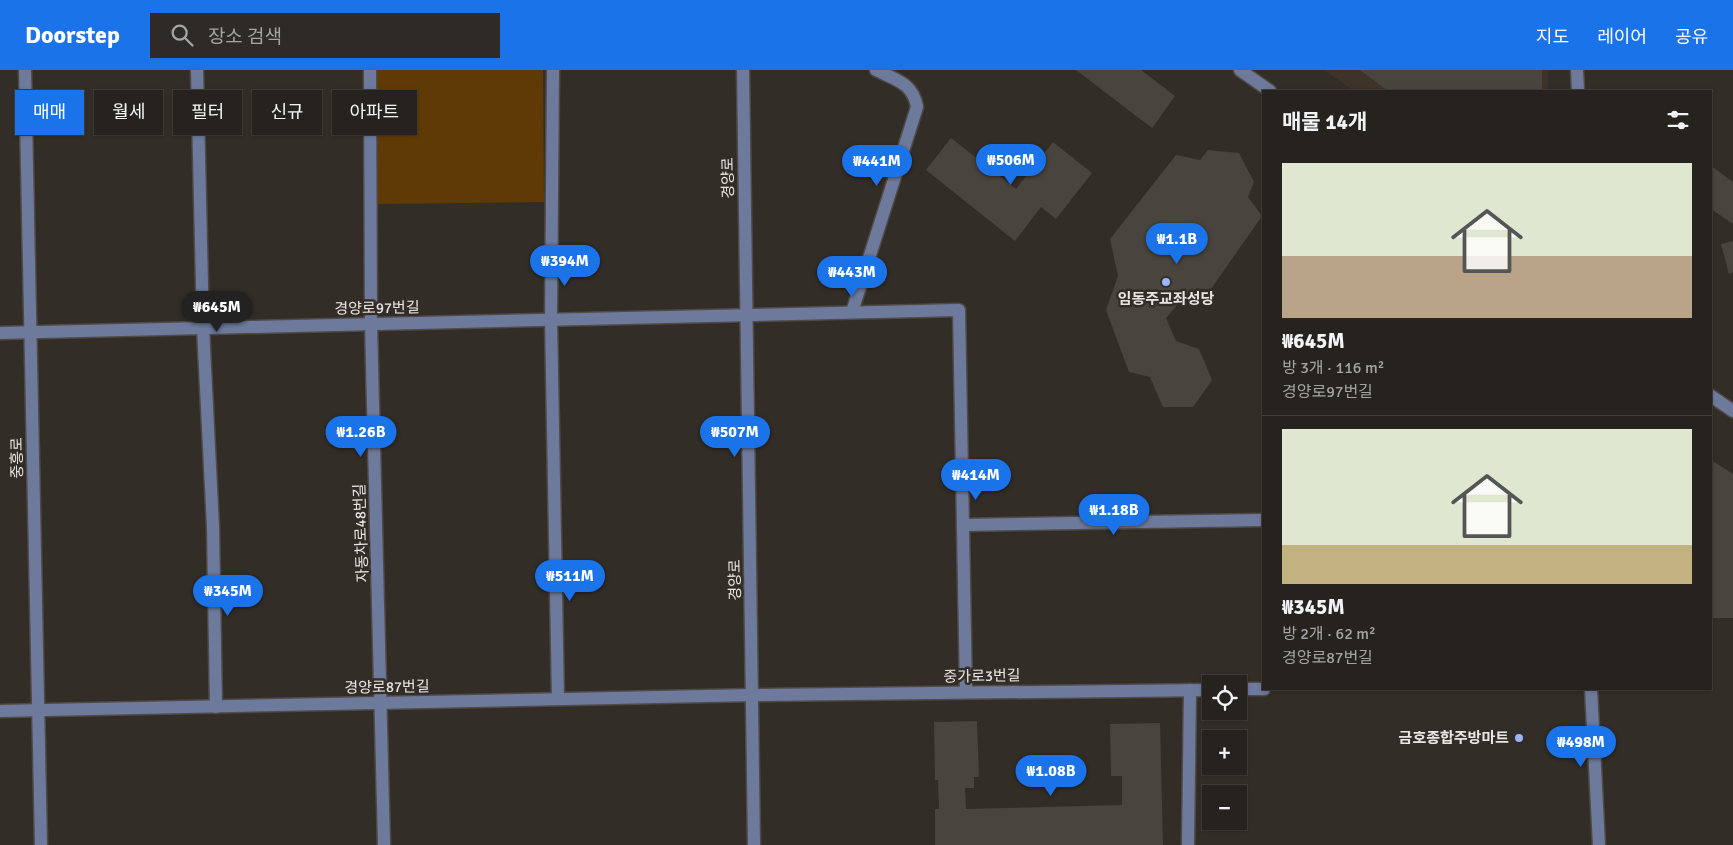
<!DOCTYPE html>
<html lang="ko">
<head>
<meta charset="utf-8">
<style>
  body { margin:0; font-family:Signika,"Noto Sans KR",sans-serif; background:#2e2a27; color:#f1f3f6; height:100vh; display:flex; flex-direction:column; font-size:19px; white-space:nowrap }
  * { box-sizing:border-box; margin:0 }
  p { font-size:16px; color:#a4a4a4 }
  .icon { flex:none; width:28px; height:28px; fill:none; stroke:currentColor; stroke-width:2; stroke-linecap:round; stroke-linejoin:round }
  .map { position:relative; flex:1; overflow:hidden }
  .panel { position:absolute; left:1262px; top:20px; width:450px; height:600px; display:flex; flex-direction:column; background:#26221e; border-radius:0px; box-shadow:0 1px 4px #0004,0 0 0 1px #423f3c }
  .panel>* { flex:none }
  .hud { position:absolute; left:15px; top:20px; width:475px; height:45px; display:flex; gap:10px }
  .fabs { position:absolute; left:1202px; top:605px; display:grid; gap:10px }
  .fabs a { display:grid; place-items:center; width:45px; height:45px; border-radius:0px; background:#26221e; box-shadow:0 1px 4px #0004,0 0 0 1px #423f3c; font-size:25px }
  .price { position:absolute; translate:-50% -42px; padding:0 11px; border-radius:18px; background:#1a73e8; color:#fff; font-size:16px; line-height:32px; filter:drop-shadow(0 1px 2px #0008) }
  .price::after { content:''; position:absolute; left:50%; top:30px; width:15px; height:11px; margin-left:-8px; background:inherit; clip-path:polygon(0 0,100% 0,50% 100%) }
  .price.on { background:#222; color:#fff }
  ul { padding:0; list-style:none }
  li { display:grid; align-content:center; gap:10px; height:265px; padding:0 20px }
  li+li { border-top:1px solid #423f3c }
  li span { display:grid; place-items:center; height:155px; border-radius:0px; color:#555 }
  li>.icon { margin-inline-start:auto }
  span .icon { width:90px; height:90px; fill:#fffc; stroke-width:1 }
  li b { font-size:21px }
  h2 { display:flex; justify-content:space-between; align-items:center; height:60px; padding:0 20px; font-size:21px }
  .chip { padding:0 18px; border-radius:0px; background:#26221e; box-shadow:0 1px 4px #0004,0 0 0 1px #423f3c; font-size:18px; line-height:45px }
  .chip.on { background:#1a73e8; color:#fff }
  header { display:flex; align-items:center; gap:30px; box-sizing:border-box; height:70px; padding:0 25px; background:#1a73e8; color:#fff }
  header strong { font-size:24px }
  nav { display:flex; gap:28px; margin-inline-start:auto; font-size:18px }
  .search { width:350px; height:45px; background:#2e2a27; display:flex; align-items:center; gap:12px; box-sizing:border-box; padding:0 18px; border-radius:0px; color:#a4a4a4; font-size:19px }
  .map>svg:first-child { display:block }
  .built { fill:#3e3329 }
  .green { fill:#603a04 }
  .building { fill:#4a443e }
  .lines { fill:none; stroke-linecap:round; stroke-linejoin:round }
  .minor-casing { stroke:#504a46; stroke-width:15 }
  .minor { stroke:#6d7a9c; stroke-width:12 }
  .poi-dot { fill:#9cb4fd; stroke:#332d28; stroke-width:2 }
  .labels { text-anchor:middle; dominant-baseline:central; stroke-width:5; stroke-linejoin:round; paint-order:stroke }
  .street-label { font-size:15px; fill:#e9e5e2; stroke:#332d28 }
  .poi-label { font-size:15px; font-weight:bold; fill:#e9e5e2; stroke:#332d28 }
</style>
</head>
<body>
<header>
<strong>Doorstep</strong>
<div class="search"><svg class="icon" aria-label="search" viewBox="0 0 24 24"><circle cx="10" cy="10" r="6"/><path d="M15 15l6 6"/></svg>장소 검색</div>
<nav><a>지도</a><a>레이어</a><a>공유</a></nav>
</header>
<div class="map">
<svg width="1733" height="775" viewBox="0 0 1733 775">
  <rect width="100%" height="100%" fill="#332d28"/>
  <polygon class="built" points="1324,0 1548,0 1548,21 1354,21"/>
  <polygon class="green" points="377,0 543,0 544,132 378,134"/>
  <g class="building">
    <polygon points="1076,0 1141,0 1175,26 1152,58"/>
    <polygon points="1360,0 1542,0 1542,21 1388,21"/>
    <polygon points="951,68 1016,119 1053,72 1092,103 1056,149 1041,137 1015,171 926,100"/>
    <polygon points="1208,80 1239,83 1254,112 1248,127 1262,146 1211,219 1190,220 1166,248 1176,271 1199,279 1212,310 1193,337 1163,337 1150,307 1129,302 1106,240 1118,206 1110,169 1176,85 1200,90"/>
    <polygon points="1711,96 1733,112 1733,154 1711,139"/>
    <polygon points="1733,171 1733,202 1729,204 1721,174"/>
    <polygon points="1711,390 1733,404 1733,548 1711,548"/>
    <polygon points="977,651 979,707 974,707 974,718 965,718 966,739 1122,735 1122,706 1111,706 1110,654 1160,653 1163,775 935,775 935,739 939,739 938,710 935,710 934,652"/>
  </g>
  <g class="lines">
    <g class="minor-casing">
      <g id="minor">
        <polyline points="25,0 41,775"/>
        <polyline points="197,0 203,258 213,457 216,637"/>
        <polyline points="370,0 371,254 384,775"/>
        <polyline points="553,0 551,249 558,629"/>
        <polyline points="743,0 754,775"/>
        <polyline points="1240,0 1270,21"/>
        <polyline points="1577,0 1578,21"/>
        <path d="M852,242L917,37C913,13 896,10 876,0"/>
        <polyline points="0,263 959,240 966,622"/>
        <polyline points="1711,326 1733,341"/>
        <polyline points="963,455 1264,450"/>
        <polyline points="1239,619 1264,619"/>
        <polyline points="1591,619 1599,775"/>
        <polyline points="0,641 753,625 1211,620"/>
        <polyline points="1188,775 1190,620"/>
      </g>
    </g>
    <use href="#minor" class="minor"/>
  </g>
  <g class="poi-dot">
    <circle cx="1166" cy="212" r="5"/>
    <circle cx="1519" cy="668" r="5"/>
  </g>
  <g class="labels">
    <g class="street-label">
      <text transform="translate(728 108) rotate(-91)">경양로</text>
      <text transform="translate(377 238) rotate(-1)">경양로97번길</text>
      <text transform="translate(17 388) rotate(-91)">중흥로</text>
      <text transform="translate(361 463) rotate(-92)">자동차로48번길</text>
      <text transform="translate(735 510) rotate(-91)">경양로</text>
      <text transform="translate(982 606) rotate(-1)">중가로3번길</text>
      <text transform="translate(387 617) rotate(-1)">경양로87번길</text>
    </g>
    <g class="poi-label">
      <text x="1166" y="229">임동주교좌성당</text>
      <text x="1509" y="668" text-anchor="end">금호종합주방마트</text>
    </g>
  </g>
</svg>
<div class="fabs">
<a><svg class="icon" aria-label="locate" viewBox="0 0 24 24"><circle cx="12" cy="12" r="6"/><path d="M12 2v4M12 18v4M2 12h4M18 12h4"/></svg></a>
<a>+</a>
<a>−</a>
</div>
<b class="price" style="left:1011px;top:116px">₩506M</b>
<b class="price" style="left:877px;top:117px">₩441M</b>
<b class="price" style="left:1177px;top:195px">₩1.1B</b>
<b class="price" style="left:565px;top:217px">₩394M</b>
<b class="price" style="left:852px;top:228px">₩443M</b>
<b class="price on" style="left:217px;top:263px">₩645M</b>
<b class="price" style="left:361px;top:388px">₩1.26B</b>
<b class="price" style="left:735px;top:388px">₩507M</b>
<b class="price" style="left:976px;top:431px">₩414M</b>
<b class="price" style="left:1114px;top:466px">₩1.18B</b>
<b class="price" style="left:570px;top:532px">₩511M</b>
<b class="price" style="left:228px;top:547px">₩345M</b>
<b class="price" style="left:1581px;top:698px">₩498M</b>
<b class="price" style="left:1051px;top:727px">₩1.08B</b>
<div class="hud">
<a class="chip on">매매</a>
<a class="chip">월세</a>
<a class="chip">필터</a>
<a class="chip">신규</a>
<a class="chip">아파트</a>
</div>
<section class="panel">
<h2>매물 14개<svg class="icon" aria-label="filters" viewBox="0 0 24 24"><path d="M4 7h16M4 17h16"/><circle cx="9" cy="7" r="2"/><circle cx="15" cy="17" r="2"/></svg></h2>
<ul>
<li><span style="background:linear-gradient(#dfe7d0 60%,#b9a48a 0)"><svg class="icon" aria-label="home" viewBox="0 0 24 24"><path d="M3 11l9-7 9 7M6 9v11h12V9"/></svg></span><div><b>₩645M</b><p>방 3개 · 116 m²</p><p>경양로97번길</p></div></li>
<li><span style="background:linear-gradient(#dfe7d0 75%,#c2b280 0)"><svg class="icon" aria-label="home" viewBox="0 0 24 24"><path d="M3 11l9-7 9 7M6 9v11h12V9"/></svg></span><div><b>₩345M</b><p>방 2개 · 62 m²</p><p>경양로87번길</p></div></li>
</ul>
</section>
</div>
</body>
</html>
